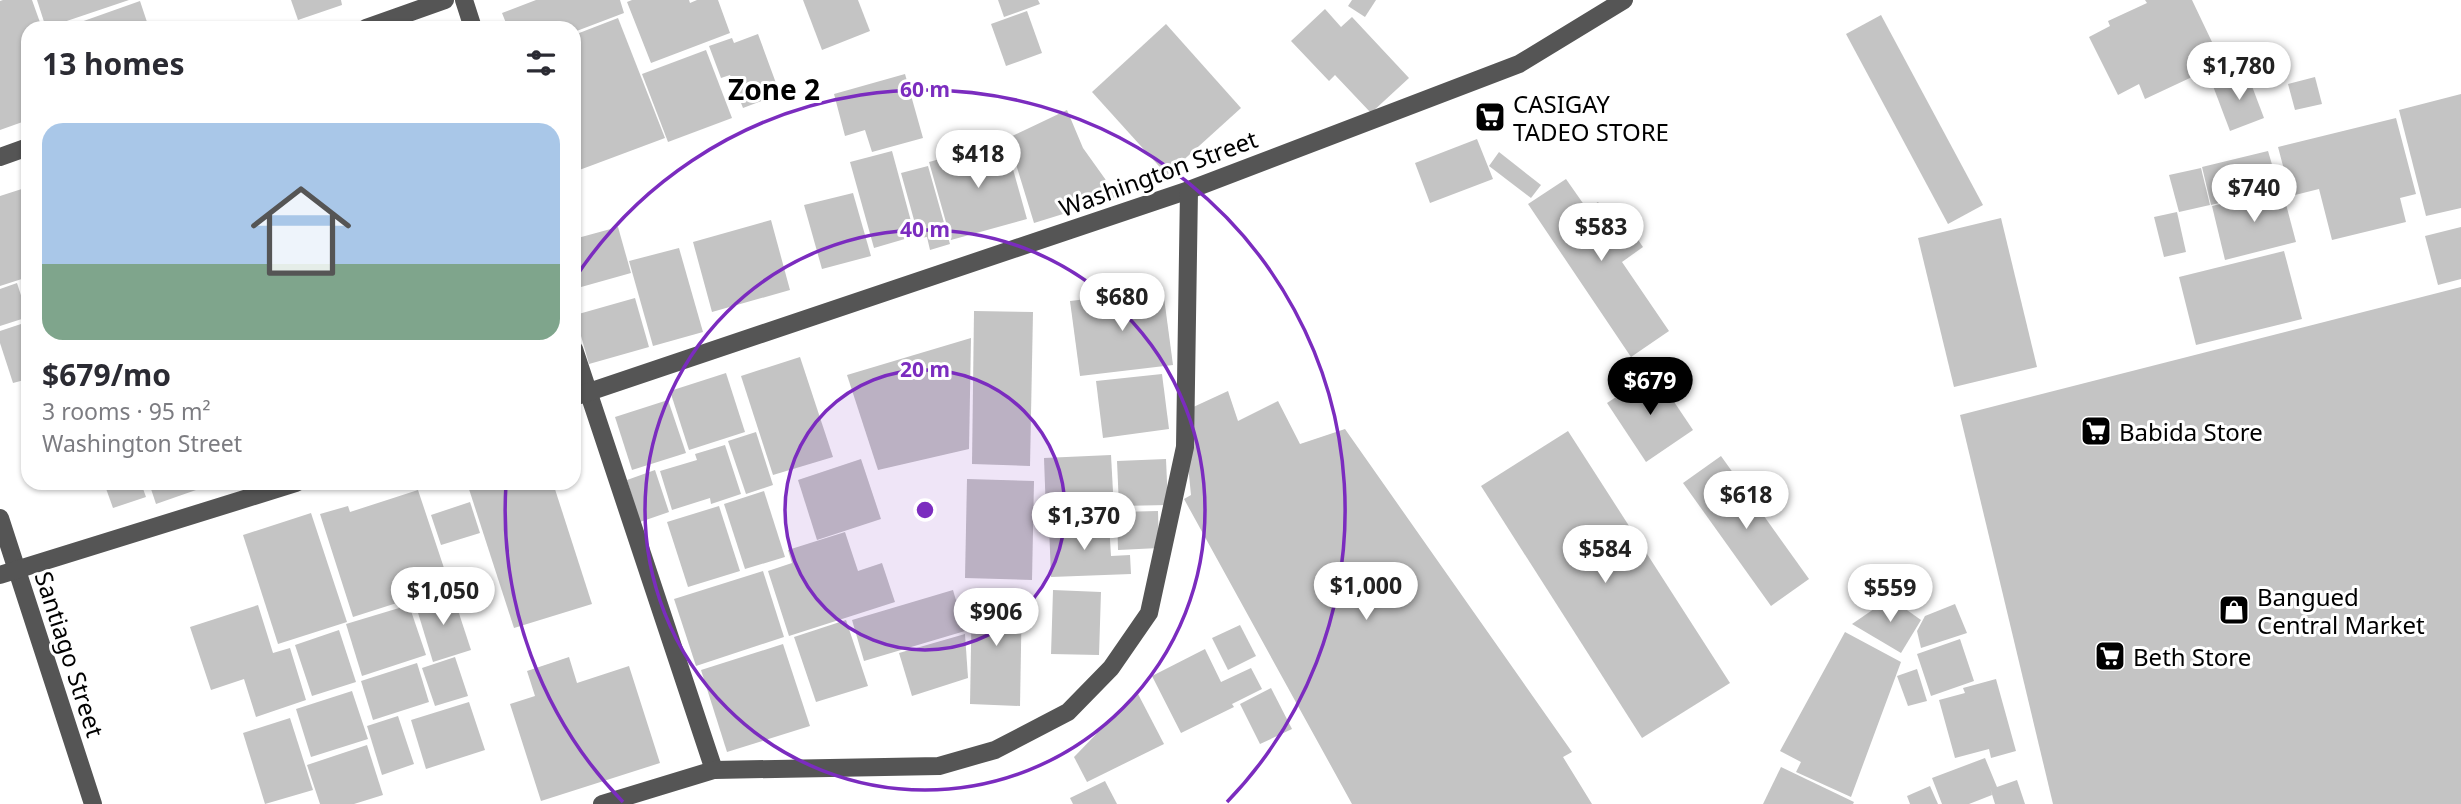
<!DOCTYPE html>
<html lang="en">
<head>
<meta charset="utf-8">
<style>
  body { margin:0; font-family:"Noto Sans",sans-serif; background:#f2f2f3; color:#2b2b33; height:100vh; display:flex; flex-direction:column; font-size:26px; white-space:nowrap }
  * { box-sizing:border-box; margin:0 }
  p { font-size:23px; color:#7c7c81 }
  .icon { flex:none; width:38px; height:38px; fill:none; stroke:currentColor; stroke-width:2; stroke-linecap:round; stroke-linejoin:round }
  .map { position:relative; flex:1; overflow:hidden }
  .panel { position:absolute; left:21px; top:21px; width:560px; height:469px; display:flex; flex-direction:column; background:#fff; border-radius:21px; box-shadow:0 2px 5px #0004 }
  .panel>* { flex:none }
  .price { position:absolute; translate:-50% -60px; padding:0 16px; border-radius:24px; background:#fff; color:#222; font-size:23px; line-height:46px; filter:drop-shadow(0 2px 4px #0008) }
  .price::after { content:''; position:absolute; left:50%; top:42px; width:21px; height:16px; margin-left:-10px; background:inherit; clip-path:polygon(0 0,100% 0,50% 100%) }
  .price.on { background:#000; color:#fff }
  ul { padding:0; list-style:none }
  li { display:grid; align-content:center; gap:14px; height:371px; padding:0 21px }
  li span { display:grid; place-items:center; height:217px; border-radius:21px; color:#555 }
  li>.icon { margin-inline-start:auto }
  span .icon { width:126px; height:126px; fill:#fffc; stroke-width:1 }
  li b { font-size:30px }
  h2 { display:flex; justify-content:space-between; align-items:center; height:84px; padding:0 21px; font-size:30px }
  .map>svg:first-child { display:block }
  .building { fill:#c4c4c4 }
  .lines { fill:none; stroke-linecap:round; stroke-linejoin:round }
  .minor { stroke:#555; stroke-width:18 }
  .ring { fill:none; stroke:#7b2cbf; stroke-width:3.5 }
  .labels { text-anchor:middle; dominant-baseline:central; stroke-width:6; stroke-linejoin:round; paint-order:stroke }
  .poi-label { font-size:24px; fill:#000; stroke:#fff; text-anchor:start }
  .street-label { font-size:24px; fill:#000; stroke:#fff }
  .quarter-label { font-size:28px; font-weight:bold; fill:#000; stroke:#fff }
  .centre { fill:#7b2cbf; stroke:#fff; stroke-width:3.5 }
  .ring-label { font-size:21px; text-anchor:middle; font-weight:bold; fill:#7b2cbf; stroke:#fff; stroke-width:6; stroke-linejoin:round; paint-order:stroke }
</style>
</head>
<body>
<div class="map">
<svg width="2461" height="804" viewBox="0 0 2461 804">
  <rect width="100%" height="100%" fill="#fff"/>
  <g class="building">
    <polygon points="3,0 32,0 42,28 28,28 28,120 0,130 0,1"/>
    <polygon points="37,0 129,0 46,28"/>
    <polygon points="291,0 341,0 342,5 298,20"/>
    <polygon points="536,0 620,0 624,13 574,32 574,28 508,28 502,13"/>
    <polygon points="632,0 689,0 690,3 697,0 718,0 730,33 651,63 627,2"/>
    <polygon points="803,0 858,0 870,31 822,50"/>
    <polygon points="998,0 1038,0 1040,4 1004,17"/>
    <polygon points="1352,0 1376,0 1365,17 1348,6"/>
    <polygon points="2145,0 2192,0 2222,63 2145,99 2139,84 2118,95 2089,37 2110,26 2108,21 2147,3"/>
    <polygon points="140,1 149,28 80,28 78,23"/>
    <polygon points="1325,9 1341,27 1352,17 1409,78 1371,113 1335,75 1329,81 1291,41"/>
    <polygon points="1027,11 1042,53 1006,66 991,24"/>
    <polygon points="1881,15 1983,205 1948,224 1846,34"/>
    <polygon points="618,18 665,138 574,172 574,35"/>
    <polygon points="1166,24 1241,108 1167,175 1092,92"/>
    <polygon points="758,34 780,94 743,108 730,75 721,78 709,46 732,38 734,43"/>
    <polygon points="706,50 732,118 668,142 642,74"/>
    <polygon points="2247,73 2264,118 2230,131 2213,86"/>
    <polygon points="905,74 923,138 872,152 865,130 845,136 834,94"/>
    <polygon points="2315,77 2322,104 2295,110 2288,84"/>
    <polygon points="2461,94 2461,208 2426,216 2399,110"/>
    <polygon points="1067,110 1083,148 1118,197 1034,223 1008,138"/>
    <polygon points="2396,118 2416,194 2400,198 2406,222 2332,240 2319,189 2291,196 2278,147"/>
    <polygon points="1477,139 1493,179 1430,203 1415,163"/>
    <polygon points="1005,141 1027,219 951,240 929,162"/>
    <polygon points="892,151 915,236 874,248 850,162"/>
    <polygon points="2268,151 2279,188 2211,205 2202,167"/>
    <polygon points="1499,152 1541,185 1531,198 1489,166"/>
    <polygon points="928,166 950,244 930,250 927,237 919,238 901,173"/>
    <polygon points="2201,168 2210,205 2179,212 2169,175"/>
    <polygon points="1566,179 1587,209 1598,202 1611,220 1620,214 1643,247 1622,262 1669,331 1631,357 1528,204"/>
    <polygon points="28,187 28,264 23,266 28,277 0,286 0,196"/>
    <polygon points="2282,189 2296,242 2225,260 2212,206"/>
    <polygon points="853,193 871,256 822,269 804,205"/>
    <polygon points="2177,212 2186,252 2164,257 2154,217"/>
    <polygon points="2001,218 2037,367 1954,387 1918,238"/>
    <polygon points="771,220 790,290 712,312 693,242"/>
    <polygon points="618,227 631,273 574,289 574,239"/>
    <polygon points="2461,227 2461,279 2438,285 2425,236"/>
    <polygon points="679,248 703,332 653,346 629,261"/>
    <polygon points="2284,251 2302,319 2196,345 2179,277"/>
    <polygon points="17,283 28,317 0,326 0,289"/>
    <polygon points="2461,287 2461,804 2053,804 1960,415"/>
    <polygon points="1163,290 1173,365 1080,376 1070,301"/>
    <polygon points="635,298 649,347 589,364 575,315"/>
    <polygon points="974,311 1033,312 1030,466 972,464"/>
    <polygon points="24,323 28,333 28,379 13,383 0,343 0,331"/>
    <polygon points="971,338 969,449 878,470 847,375"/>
    <polygon points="800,357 833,457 773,475 741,376"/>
    <polygon points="1654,372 1693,430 1646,462 1607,403"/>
    <polygon points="726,373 745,432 689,450 670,391"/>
    <polygon points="1162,374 1169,429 1103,438 1096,381"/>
    <polygon points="1228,391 1238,421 1278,401 1300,444 1345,429 1572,752 1563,757 1592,804 1352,804 1184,499 1191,495 1188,465 1189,409"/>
    <polygon points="668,400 686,453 632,470 615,417"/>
    <polygon points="1568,431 1730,683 1642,738 1481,486"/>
    <polygon points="756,432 773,485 746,494 728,441"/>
    <polygon points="725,445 741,494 711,504 710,498 672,510 660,471 697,460 695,454"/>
    <polygon points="1111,455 1114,510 1046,513 1044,458"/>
    <polygon points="1721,456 1809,579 1771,606 1683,483"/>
    <polygon points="861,459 881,519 817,540 798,480"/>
    <polygon points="1166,459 1168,505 1119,506 1117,461"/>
    <polygon points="655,470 669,512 640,522 627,480"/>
    <polygon points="967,479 1034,481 1032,580 965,578"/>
    <polygon points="104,483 141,483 146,497 113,508"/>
    <polygon points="149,483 216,483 156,504"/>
    <polygon points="467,483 553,483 592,604 514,628"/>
    <polygon points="418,490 450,586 353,617 320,514 348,506 350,512"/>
    <polygon points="764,491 785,557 745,569 724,504"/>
    <polygon points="470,502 480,533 441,545 431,515"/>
    <polygon points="719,506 740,571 688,587 667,522"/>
    <polygon points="1158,511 1159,548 1118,550 1117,512"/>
    <polygon points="311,513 347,622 278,644 243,535"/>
    <polygon points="1109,523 1111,556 1130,555 1131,574 1051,577 1049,525"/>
    <polygon points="845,532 858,571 882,563 895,602 789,636 768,571 792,563 788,550"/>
    <polygon points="763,571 784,637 696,666 674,599"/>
    <polygon points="953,590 965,631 864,661 852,620"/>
    <polygon points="972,590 1022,591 1020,706 970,704"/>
    <polygon points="1053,590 1101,592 1099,655 1051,654"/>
    <polygon points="452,592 471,650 433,662 415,603"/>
    <polygon points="1890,598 1921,620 1901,653 1852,624"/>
    <polygon points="1955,604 1967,633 1921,648 1917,631 1925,616"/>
    <polygon points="258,605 273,653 290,648 306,700 256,717 244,679 211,690 190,627"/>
    <polygon points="409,605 426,655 362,676 346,624"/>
    <polygon points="846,620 868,686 816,702 794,637"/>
    <polygon points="1240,625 1256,656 1228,670 1212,638"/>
    <polygon points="339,630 356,682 312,696 295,645"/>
    <polygon points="1845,632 1901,662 1851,797 1796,772 1801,762 1780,751"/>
    <polygon points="965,634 968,678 912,696 899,653"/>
    <polygon points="1960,639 1974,681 1931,696 1917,654"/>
    <polygon points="783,644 810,726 727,752 701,670"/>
    <polygon points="1205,649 1221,682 1251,668 1262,689 1232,704 1234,707 1181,733 1152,676"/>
    <polygon points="455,657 468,696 435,706 422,668"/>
    <polygon points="569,657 577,683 629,666 660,763 541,801 510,704 535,696 527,671"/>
    <polygon points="417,663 429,702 373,720 361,681"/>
    <polygon points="1917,669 1927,701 1908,706 1897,676"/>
    <polygon points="1996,679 2016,751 1991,758 1989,749 1955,758 1939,700 1965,693 1963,688"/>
    <polygon points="1271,688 1292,729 1260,744 1240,704"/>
    <polygon points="352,691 368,739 311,757 296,709"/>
    <polygon points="1137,692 1164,744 1087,782 1074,757"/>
    <polygon points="469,702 485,750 426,769 411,720"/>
    <polygon points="398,716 414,764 382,775 367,726"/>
    <polygon points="290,718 313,790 265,804 243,733"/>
    <polygon points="367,745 383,795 354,804 320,804 307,765"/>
    <polygon points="1985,758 1997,787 2017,780 2025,804 1995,804 1990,788 1992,795 1969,804 1942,804 1932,778"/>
    <polygon points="1781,767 1854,802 1853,804 1763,804"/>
    <polygon points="1105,781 1117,804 1073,804 1070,798"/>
    <polygon points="1930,786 1938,804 1910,804 1907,796"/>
  </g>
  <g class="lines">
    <g class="minor">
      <polyline points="464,0 473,28"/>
      <polyline points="366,28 445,0"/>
      <polyline points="0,157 28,147"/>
      <polyline points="574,349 714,770"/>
      <polyline points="574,397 1189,190 1519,64 1624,0"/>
      <polyline points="0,518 93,804"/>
      <polyline points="0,575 296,483"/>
      <polyline points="602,804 714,770 939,766 995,750 1068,712 1111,668 1149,613 1185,447 1189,190"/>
    </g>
  </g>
  <circle cx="925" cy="510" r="140" fill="#7b2cbf" fill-opacity=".12"/>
  <g class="ring">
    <circle cx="925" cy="510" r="140"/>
    <circle cx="925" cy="510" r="280"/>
    <path d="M623 802A420 420 0 0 1 506 484M575 278A420 420 0 1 1 1227 802"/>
  </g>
  <defs>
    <g id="supermarket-square" transform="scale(1.575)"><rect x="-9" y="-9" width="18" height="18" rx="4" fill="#000" stroke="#fff"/><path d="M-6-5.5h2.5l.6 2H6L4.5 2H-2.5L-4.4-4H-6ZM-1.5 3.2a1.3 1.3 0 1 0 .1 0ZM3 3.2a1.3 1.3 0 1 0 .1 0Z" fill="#fff"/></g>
    <g id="shop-square" transform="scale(1.575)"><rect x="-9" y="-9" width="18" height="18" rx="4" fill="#000" stroke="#fff"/><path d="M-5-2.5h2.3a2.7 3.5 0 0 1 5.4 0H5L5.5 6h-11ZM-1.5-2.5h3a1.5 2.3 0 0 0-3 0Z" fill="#fff"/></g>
  </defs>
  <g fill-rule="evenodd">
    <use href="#supermarket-square" x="1490" y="117"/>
    <use href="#supermarket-square" x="2096" y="431"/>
    <use href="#shop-square" x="2234" y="610"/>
    <use href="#supermarket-square" x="2110" y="656"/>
  </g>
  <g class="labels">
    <g class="poi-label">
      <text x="1513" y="103">CASIGAY<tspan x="1513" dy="28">TADEO STORE</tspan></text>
      <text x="2119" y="431">Babida Store</text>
      <text x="2257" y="596">Bangued<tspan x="2257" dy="28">Central Market</tspan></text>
      <text x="2133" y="656">Beth Store</text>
    </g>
    <g class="street-label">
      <text transform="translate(1158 173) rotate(-20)">Washington Street</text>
      <text transform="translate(70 654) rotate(72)">Santiago Street</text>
    </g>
    <g class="quarter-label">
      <text x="774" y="89">Zone 2</text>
    </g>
  </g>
  <circle cx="925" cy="510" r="10" class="centre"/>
  <g class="ring-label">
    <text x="925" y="97">60 m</text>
    <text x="925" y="237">40 m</text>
    <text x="925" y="377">20 m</text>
  </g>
</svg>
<b class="price" style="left:2239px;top:102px">$1,780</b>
<b class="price" style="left:978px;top:190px">$418</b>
<b class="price" style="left:2254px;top:224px">$740</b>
<b class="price" style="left:1601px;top:263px">$583</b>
<b class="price" style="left:1122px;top:333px">$680</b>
<b class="price on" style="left:1650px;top:417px">$679</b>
<b class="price" style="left:1746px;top:531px">$618</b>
<b class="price" style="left:1084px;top:552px">$1,370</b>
<b class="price" style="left:1605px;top:585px">$584</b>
<b class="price" style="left:1366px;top:622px">$1,000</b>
<b class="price" style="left:1890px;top:624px">$559</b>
<b class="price" style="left:443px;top:627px">$1,050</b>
<b class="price" style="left:996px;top:648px">$906</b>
<section class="panel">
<h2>13 homes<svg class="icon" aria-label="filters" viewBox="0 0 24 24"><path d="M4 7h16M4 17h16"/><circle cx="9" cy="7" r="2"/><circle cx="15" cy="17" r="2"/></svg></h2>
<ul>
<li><span style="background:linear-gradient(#a9c7e8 65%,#7fa58c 0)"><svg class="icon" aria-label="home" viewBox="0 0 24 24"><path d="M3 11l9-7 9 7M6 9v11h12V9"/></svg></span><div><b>$679/mo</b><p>3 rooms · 95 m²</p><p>Washington Street</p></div></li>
</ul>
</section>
</div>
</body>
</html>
